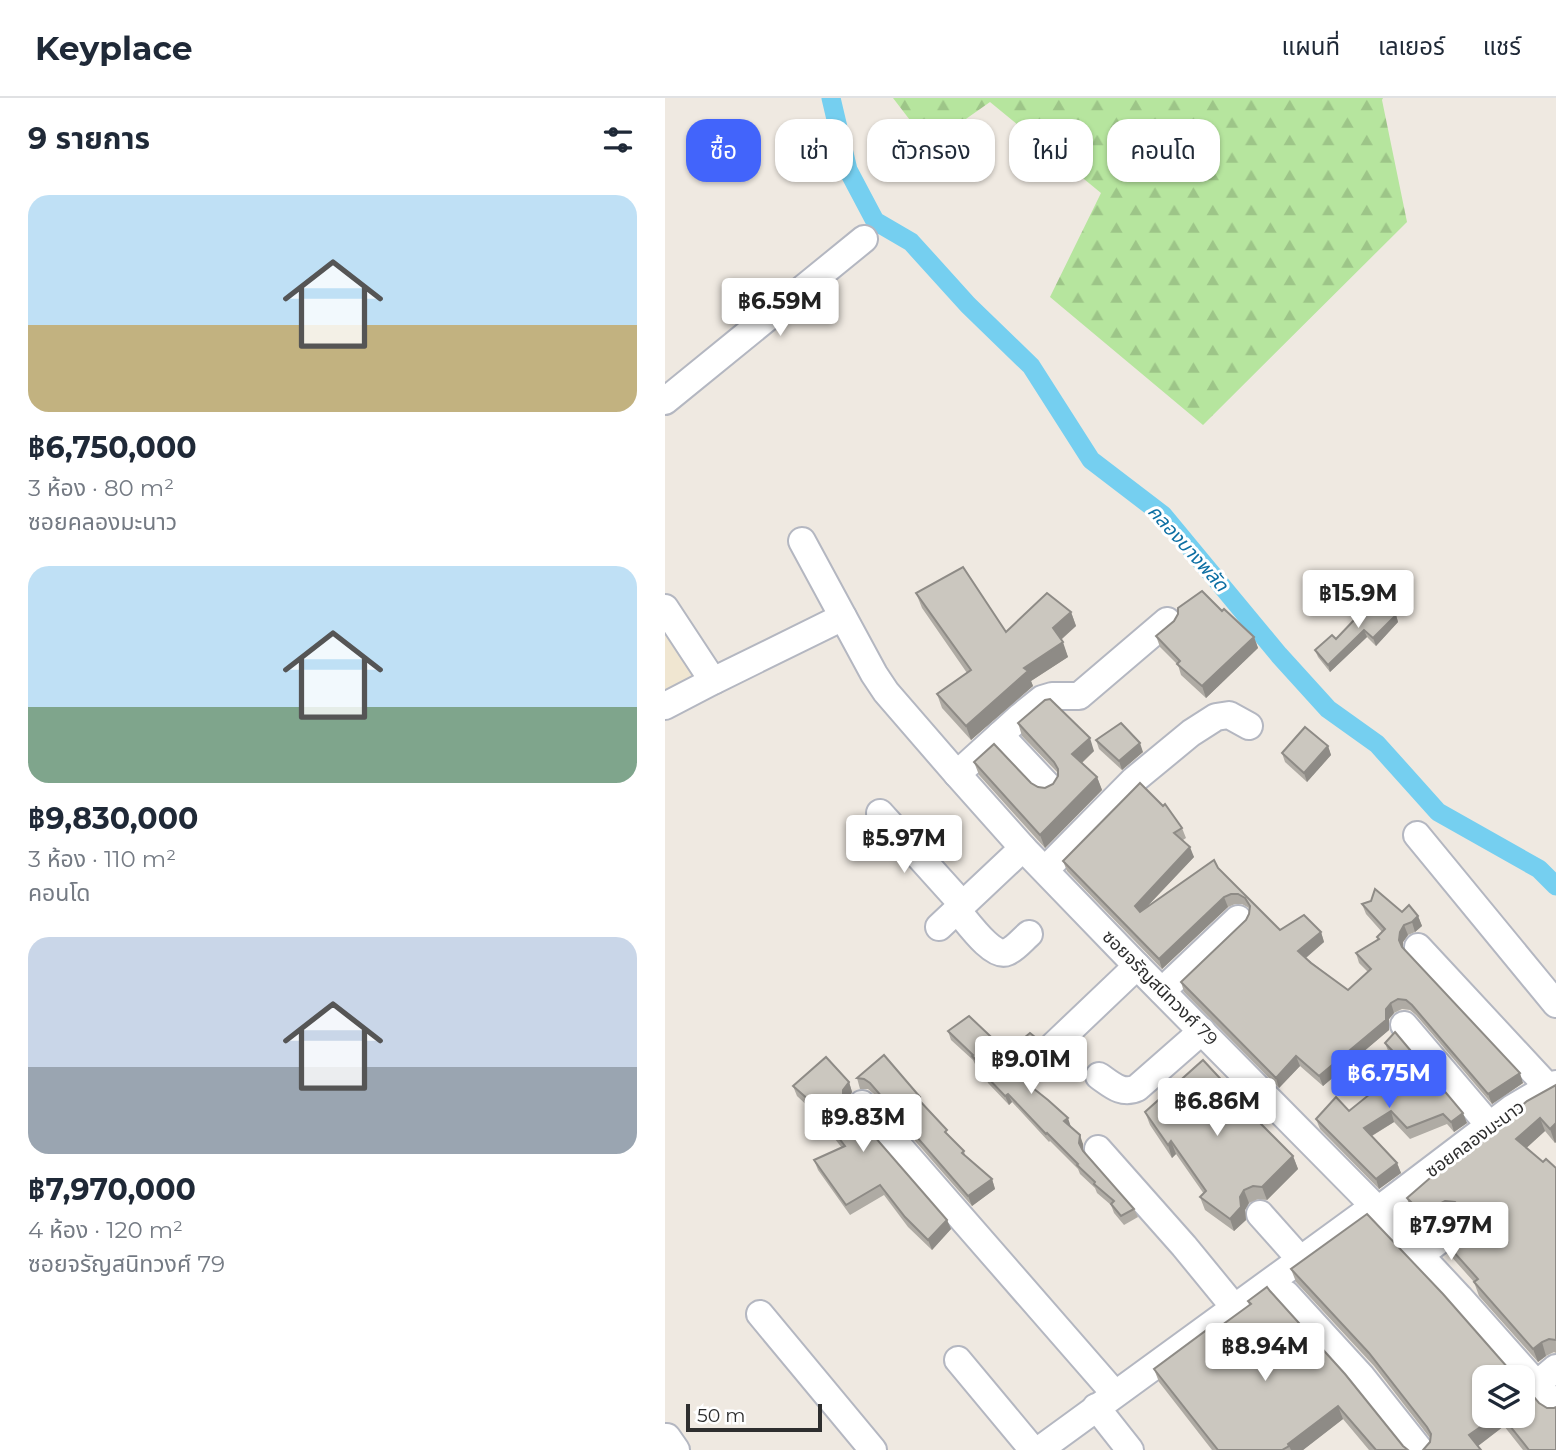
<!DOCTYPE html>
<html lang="th">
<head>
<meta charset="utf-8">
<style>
  body { margin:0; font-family:Montserrat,"Noto Sans Thai",sans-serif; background:#f6f6f7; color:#1f2937; height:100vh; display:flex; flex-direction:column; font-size:26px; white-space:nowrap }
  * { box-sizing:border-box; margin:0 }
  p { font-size:23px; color:#747a83 }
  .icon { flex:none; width:38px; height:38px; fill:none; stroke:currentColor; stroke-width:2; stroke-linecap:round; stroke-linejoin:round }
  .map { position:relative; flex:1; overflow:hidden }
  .details { display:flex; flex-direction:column; background:#fff; width:665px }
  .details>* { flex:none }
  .guide { position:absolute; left:21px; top:21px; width:665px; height:63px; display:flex; gap:14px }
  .tools { position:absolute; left:807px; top:1267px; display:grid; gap:14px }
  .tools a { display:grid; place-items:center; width:63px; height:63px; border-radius:14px; background:#fff; box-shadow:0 2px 5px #0004; font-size:35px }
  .scale { position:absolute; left:21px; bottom:18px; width:136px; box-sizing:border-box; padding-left:7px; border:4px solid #2e2e2e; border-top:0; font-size:19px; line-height:24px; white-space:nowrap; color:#2e2e2e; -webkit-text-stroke:5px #fff; paint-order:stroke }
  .price { position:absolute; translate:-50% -60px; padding:0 16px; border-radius:7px; background:#fff; color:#222; font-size:23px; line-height:46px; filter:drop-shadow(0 2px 4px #0008) }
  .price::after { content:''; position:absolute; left:50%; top:42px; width:21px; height:16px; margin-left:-10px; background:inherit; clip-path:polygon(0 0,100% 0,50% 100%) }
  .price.active { background:#4264fb; color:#fff }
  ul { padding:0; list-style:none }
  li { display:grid; align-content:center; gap:14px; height:371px; padding:0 28px }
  li span { display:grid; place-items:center; height:217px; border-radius:21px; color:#555 }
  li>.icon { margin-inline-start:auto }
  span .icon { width:126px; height:126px; fill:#fffc; stroke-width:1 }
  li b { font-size:30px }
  h2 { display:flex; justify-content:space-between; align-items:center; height:84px; padding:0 28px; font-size:30px }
  .chip { padding:0 24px; border-radius:21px; background:#fff; box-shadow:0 2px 5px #0004; font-size:24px; line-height:63px }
  .chip.active { background:#4264fb; color:#fff }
  header { display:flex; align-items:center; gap:42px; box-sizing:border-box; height:98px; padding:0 35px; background:#fff; border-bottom:2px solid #e0e1e3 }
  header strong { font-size:33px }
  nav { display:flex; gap:38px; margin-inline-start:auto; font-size:24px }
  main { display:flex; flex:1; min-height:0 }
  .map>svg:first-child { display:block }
  .education { fill:#f0e6d1 }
  .forest { fill:url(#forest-firs) }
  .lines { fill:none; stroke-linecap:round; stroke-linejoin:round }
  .canal { stroke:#75cff0; stroke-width:19 }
  .minor-casing { stroke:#b4b7c1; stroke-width:30 }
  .minor { stroke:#fff; stroke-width:26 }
  .wall { fill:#afaba4 }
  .shaded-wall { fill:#8e8b86 }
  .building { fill:#cbc7bf; stroke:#8e8b86; stroke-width:2 }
  .labels { text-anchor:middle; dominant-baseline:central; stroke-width:6; stroke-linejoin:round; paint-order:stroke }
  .street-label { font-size:18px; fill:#2e2e2e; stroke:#fff }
  .water-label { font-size:19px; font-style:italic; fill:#0d6fa3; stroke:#fff }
</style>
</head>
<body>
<header>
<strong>Keyplace</strong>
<nav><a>แผนที่</a><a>เลเยอร์</a><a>แชร์</a></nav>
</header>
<main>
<section class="details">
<h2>9 รายการ<svg class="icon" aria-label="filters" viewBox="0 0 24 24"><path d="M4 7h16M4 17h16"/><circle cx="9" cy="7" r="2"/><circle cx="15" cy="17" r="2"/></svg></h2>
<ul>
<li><span style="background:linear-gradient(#bfe0f5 60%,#c2b280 0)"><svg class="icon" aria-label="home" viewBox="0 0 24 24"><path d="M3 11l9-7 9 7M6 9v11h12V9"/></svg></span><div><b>฿6,750,000</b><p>3 ห้อง · 80 m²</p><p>ซอยคลองมะนาว</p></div></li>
<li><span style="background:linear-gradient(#bfe0f5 65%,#7fa58c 0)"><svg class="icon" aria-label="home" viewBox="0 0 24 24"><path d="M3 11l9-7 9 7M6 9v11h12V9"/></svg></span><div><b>฿9,830,000</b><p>3 ห้อง · 110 m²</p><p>คอนโด</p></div></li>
<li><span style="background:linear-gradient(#c9d6e8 60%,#9aa5b1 0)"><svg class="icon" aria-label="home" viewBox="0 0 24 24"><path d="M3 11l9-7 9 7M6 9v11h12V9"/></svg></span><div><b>฿7,970,000</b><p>4 ห้อง · 120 m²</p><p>ซอยจรัญสนิทวงศ์ 79</p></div></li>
</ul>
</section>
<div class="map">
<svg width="891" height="1352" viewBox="0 0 891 1352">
  <defs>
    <pattern id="forest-firs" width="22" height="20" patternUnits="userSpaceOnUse" patternTransform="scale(1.75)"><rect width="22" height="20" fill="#b6e59e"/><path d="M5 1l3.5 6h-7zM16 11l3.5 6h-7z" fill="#9dc588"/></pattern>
  </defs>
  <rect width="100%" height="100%" fill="#efe9e1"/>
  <polygon class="education" points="0,520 41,582 0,603"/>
  <polygon class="forest" points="228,0 718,0 717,2 742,124 538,327 385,199 436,95 325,4 264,47"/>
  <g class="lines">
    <polyline class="canal" points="166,0 183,72 210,123 246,144 303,207 366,268 426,362 498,417 614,557 663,611 712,646 773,714 874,771 891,788"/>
    <g class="minor-casing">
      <g id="minor">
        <polyline points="0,303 199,141"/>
        <polyline points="137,443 209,576 221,594 292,676 358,750 472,868 709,1108 794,1199 891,1308"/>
        <polyline points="0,510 48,583"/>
        <polyline points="0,608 48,583 178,519"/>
        <polyline points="335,637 382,687"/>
        <polyline points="292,676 356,618 377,601 387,598 414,598 502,523"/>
        <polyline points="215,715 298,807"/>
        <polyline points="752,737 891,906"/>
        <polyline points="380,772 469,682 526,635 551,619 564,617 584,628"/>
        <path d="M292,812C301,822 328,861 342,854C350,851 357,842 364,836"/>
        <polyline points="274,829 358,750"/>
        <polyline points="753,849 883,989"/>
        <polyline points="497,893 573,821"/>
        <polyline points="739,927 825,1028"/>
        <polyline points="388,948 472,868"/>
        <path d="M434,978C447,987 457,997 472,990L537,933"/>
        <polyline points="197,1006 450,1296"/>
        <polyline points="433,1051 519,1148 569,1209"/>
        <polyline points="713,1112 846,1011 883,989 891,986"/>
        <polyline points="595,1116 635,1161"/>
        <polyline points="754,1158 788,1132"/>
        <polyline points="621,1196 697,1279 755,1352"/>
        <polyline points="95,1216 208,1352"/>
        <polyline points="293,1262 368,1352"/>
        <polyline points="871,1287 891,1270"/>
        <polyline points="431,1309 465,1352"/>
        <polyline points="2,1339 11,1352"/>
        <polyline points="374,1352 709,1108"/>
      </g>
    </g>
    <use href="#minor" class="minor"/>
  </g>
  <g class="wall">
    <polygon points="251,495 341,534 406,514 411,528 396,542 403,559 366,583 368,588 306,642 277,610 272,596 302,575 257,510"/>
    <polygon points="557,513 589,539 593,550 541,600 516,577 513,567 495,549 491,538"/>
    <polygon points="731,517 733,524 711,548 702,539 665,574 653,559 650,552 671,541"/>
    <polygon points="353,625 429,653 417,665 432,679 437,692 380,750 314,677 309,664 366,685 373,689 380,690 388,686 393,678 393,675 357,638"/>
    <polygon points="431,642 478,654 457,672 434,651"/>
    <polygon points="663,648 666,657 642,684 620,664 617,655"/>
    <polygon points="498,708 517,730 521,740 518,742 529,759 479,812 553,770 615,832 656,834 659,844 641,860 683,892 703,874 694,865 691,855 713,841 712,839 717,834 701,816 697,806 753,818 757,828 750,834 743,837 738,844 738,850 858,985 827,1006 751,917 745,912 737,911 729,915 724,921 724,932 658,988 635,968 614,990 519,894 516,884 581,822 584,816 584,810 577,806 570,806 563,809 497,871 402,773 398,763"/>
    <polygon points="283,933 342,954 373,950 387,958 390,966 362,982 364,987 406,1029 418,1046 418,1052 469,1111 473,1119 459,1127 449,1115 446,1107 432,1095 430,1090 415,1076 413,1071 385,1043 384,1044 347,1004 344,1007 323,985 320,977 310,966 308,962 286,942"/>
    <polygon points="720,945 802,1025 789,1034 782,1026 745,1041 729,1024 707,1038 732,1065 736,1075 714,1091 655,1031 651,1021 684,1013 737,969 724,955"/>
    <polygon points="219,957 285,1039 299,1053 300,1057 327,1081 330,1091 307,1108 209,996 203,991 195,991 192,980"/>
    <polygon points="184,984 187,994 182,1002 182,1007 282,1122 286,1131 267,1152 243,1129 219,1097 185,1117 153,1072 149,1062 177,1050 148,1013 132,998 128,988"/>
    <polygon points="891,987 891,1044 890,1045 880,1033 861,1050 878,1064 891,1070 891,1255 889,1254 881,1258 873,1264 814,1198 809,1184 783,1155 778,1142 793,1131 797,1125 798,1121 795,1118 785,1117 778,1119 764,1130 746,1113 742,1100 808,1052"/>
    <polygon points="564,990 566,996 628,1058 633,1071 602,1102 593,1101 584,1105 580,1112 581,1122 569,1133 540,1112 535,1099 539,1096 511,1056 507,1060 485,1027 480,1014"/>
    <polygon points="626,1171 819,1318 858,1318 891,1352 858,1352 839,1328 813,1348 759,1351 765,1344 765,1340 709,1268 631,1184"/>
    <polygon points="605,1193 738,1348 743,1352 704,1352 678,1321 638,1352 547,1352 494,1284 489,1271 546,1235 584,1207 583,1203"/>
  </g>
  <g class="shaded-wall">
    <polygon points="406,514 411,528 393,544 388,530"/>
    <polygon points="731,517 733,524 711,548 708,540"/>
    <polygon points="699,532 702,539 665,574 663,567"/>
    <polygon points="589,539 593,550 541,600 537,588"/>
    <polygon points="398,544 403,559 366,583 368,588 306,642 301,628 359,570"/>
    <polygon points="425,640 429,653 412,669 407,656"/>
    <polygon points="475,645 478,654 457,672 454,663"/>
    <polygon points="663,648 666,657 642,684 639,675"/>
    <polygon points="432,679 437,692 380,750 375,737"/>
    <polygon points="525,749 529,759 473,818 470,808"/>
    <polygon points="559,799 563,809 497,871 494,861"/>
    <polygon points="753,818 757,828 750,834 747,824"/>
    <polygon points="739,827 743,837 738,844 738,852 734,842 735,834"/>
    <polygon points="656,834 659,844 637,863 633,853"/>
    <polygon points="726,905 729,915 724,921 724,932 658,988 654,978 721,911"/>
    <polygon points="631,958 635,968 614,990 611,980"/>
    <polygon points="855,975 858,985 827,1006 823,996"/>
    <polygon points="184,984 187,994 182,1002 182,1010 178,1000 178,992"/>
    <polygon points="343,996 347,1004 344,1007 340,998"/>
    <polygon points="726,1013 729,1024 703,1040 699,1030"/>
    <polygon points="798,1015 802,1025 789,1034 786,1024"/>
    <polygon points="403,1020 406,1029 402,1032 399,1023"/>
    <polygon points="875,1020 880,1033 856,1055 851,1041"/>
    <polygon points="891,1025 891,1044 890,1045 885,1031"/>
    <polygon points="415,1037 418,1046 418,1053 414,1045"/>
    <polygon points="506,1043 511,1056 507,1060 503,1047"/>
    <polygon points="628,1058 633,1071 602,1102 597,1089"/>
    <polygon points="732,1065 736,1075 714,1091 711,1081"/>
    <polygon points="327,1081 330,1091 307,1108 303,1098"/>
    <polygon points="579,1092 584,1105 580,1112 581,1122 569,1133 565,1121"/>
    <polygon points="774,1106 778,1119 764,1130 759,1117"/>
    <polygon points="282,1122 286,1131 267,1152 263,1142"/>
    <polygon points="877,1244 881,1258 873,1264 868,1251"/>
    <polygon points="673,1308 678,1321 638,1352 626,1352 623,1346"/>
    <polygon points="831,1318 836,1318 839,1328 809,1351 804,1337"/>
  </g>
  <g class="building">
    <polygon points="298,469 341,534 382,495 406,514 388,530 398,544 359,570 363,573 301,628 272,596 306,572 251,495"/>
    <polygon points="537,493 557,513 559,511 589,539 537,588 512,566 515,563 491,538 509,523 513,516 513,510"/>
    <polygon points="712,498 731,517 708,540 699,532 663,567 650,552 667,537 671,541"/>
    <polygon points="385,601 425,640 407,656 432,679 375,737 309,664 329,646 366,685 373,689 380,690 388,686 393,678 393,671 389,664 353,625 380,602"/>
    <polygon points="456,625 475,645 454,663 431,642"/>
    <polygon points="640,629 663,648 639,675 617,655"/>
    <polygon points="475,685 498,708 500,706 517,730 509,735 525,749 470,808 475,814 549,762 553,770 615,832 639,817 656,834 633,853 646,865 683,892 706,871 691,855 714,841 712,839 720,831 697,806 706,803 710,791 737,814 744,807 753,818 747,824 739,827 735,834 734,842 737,849 855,975 823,996 747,907 741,902 733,901 726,905 721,911 721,922 654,978 631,958 611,980 516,884 581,822 584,816 585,808 580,800 573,796 566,796 559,799 494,861 398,763"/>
    <polygon points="304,918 342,954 365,935 370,939 373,950 380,954 384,955 387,958 356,975 362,980 359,983 383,1002 403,1020 399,1023 415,1037 414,1045 418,1053 469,1111 456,1118 446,1106 449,1103 429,1086 430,1084 412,1067 413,1066 382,1035 381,1036 343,996 340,998 320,977 323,974 307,958 308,957 283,933"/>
    <polygon points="730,934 798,1015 786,1024 778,1016 742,1030 726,1013 699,1030 732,1065 711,1081 651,1021 671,999 684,1013 741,967 720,945"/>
    <polygon points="219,957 255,999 253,1001 282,1032 280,1034 299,1053 297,1055 327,1081 303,1098 205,985 199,981 192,980"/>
    <polygon points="161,959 184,984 178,992 178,1000 182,1007 282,1122 263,1142 240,1119 215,1087 181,1107 149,1062 180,1048 145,1003 128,988"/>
    <polygon points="538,962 564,990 562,992 628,1058 597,1089 588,1088 579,1092 575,1099 576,1109 565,1121 535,1099 541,1093 506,1043 503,1047 480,1014"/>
    <polygon points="891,987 891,1025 885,1031 875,1020 851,1041 878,1064 881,1061 891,1070 891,1242 884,1241 877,1244 868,1251 809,1184 813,1181 778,1142 793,1131 797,1125 799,1117 796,1110 790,1104 780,1103 774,1106 759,1117 742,1100 803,1047 808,1052 862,1003"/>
    <polygon points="702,1116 778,1196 851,1279 819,1279 819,1318 831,1318 804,1337 816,1352 758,1352 765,1344 766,1336 762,1329 704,1255 626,1171"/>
    <polygon points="602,1189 605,1193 680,1276 738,1348 743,1352 711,1352 673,1308 623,1346 624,1348 617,1352 553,1352 489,1271 543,1231 546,1235 586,1206 583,1203"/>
    <polygon points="858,1286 874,1305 882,1310 889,1310 891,1309 891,1352 864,1352 837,1318 858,1318"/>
  </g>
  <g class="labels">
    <g class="street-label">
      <text transform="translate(495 890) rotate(45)">ซอยจรัญสนิทวงศ์ 79</text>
      <text transform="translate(810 1041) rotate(-36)">ซอยคลองมะนาว</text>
    </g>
    <g class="water-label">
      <text transform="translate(523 450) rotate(48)">คลองบางพลัด</text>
    </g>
  </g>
</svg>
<div class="tools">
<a><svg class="icon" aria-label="layers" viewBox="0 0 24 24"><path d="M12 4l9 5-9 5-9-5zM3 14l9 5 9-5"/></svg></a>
</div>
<div class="scale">50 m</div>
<b class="price" style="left:115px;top:240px">฿6.59M</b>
<b class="price" style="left:693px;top:532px">฿15.9M</b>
<b class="price" style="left:239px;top:777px">฿5.97M</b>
<b class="price" style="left:366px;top:998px">฿9.01M</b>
<b class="price active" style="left:724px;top:1012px">฿6.75M</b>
<b class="price" style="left:552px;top:1040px">฿6.86M</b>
<b class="price" style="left:198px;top:1056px">฿9.83M</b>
<b class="price" style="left:786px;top:1164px">฿7.97M</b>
<b class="price" style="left:600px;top:1285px">฿8.94M</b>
<div class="guide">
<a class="chip active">ซื้อ</a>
<a class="chip">เช่า</a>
<a class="chip">ตัวกรอง</a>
<a class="chip">ใหม่</a>
<a class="chip">คอนโด</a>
</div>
</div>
</main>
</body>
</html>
